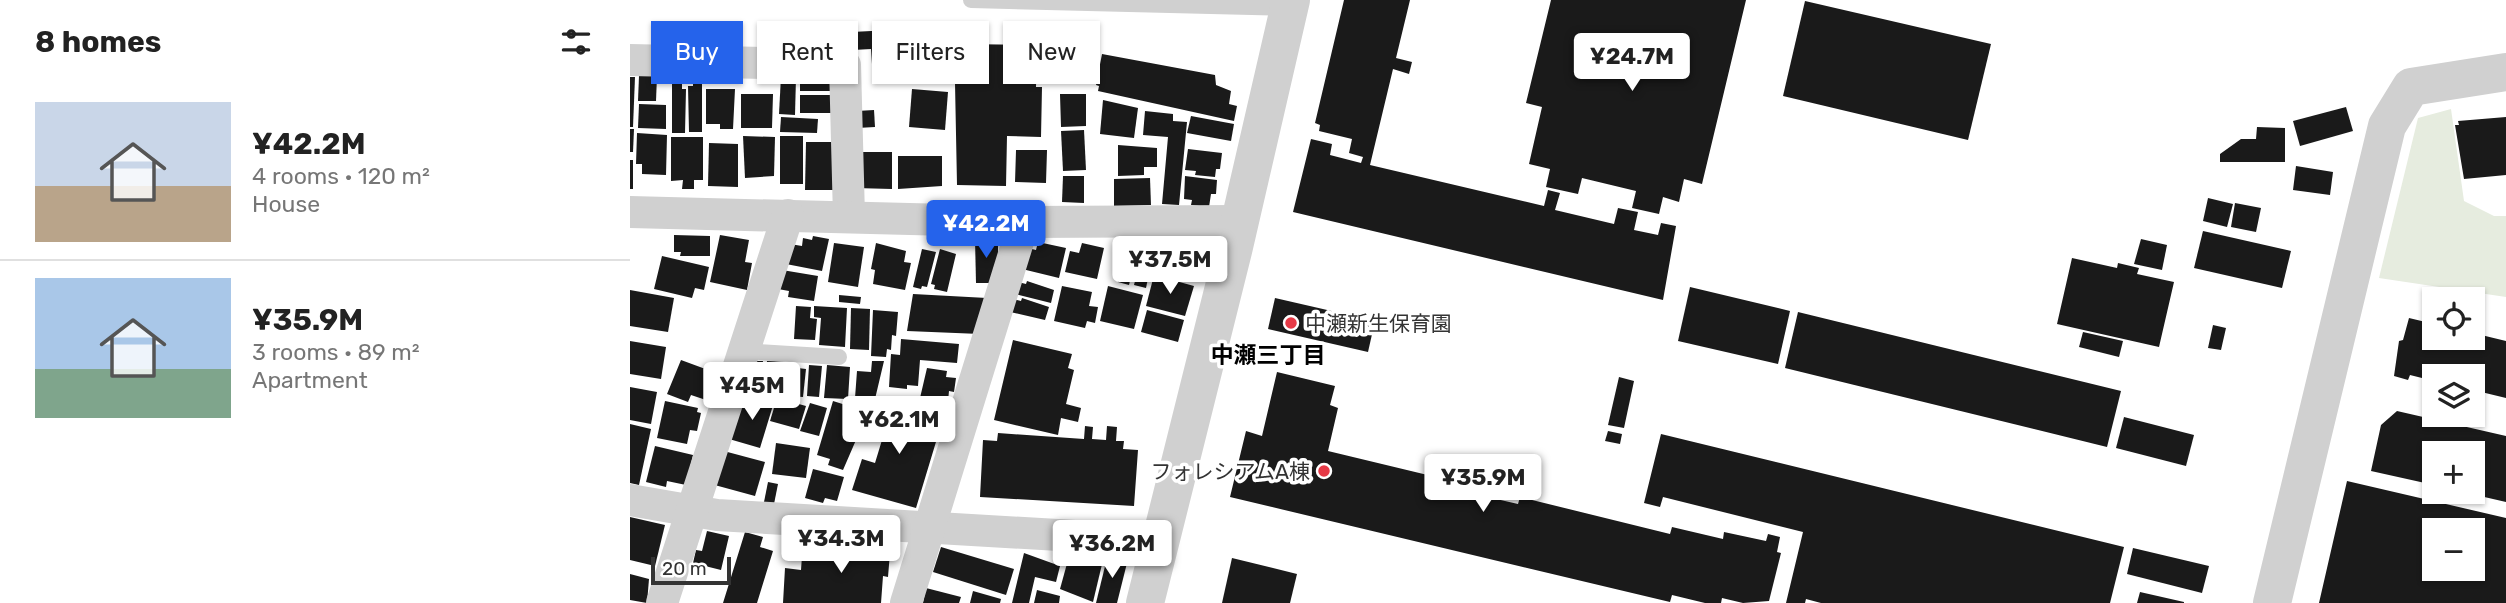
<!DOCTYPE html>
<html lang="en">
<head>
<meta charset="utf-8">
<style>
  body { margin:0; font-family:Rubik,"Noto Sans JP",sans-serif; background:#f6f6f6; color:#222; height:100vh; display:flex; flex-direction:column; font-size:26px; white-space:nowrap }
  * { box-sizing:border-box; margin:0 }
  p { font-size:23px; color:#767676 }
  .icon { flex:none; width:38px; height:38px; fill:none; stroke:currentColor; stroke-width:2; stroke-linecap:round; stroke-linejoin:round }
  .map { position:relative; flex:1; overflow:hidden }
  .panel { display:flex; flex-direction:column; background:#fff; width:630px }
  .panel>* { flex:none }
  .banner { position:absolute; left:21px; top:21px; width:665px; height:63px; display:flex; gap:14px }
  .fabs { position:absolute; left:1792px; top:287px; display:grid; gap:14px }
  .fabs a { display:grid; place-items:center; width:63px; height:63px; border-radius:0px; background:#fff; box-shadow:0 2px 5px #0004; font-size:35px }
  .scale { position:absolute; left:21px; bottom:18px; width:80px; box-sizing:border-box; padding-left:7px; border:4px solid #333; border-top:0; font-size:19px; line-height:24px; white-space:nowrap; color:#333; -webkit-text-stroke:5px #fff; paint-order:stroke }
  .price { position:absolute; translate:-50% -60px; padding:0 16px; border-radius:7px; background:#fff; color:#222; font-size:23px; line-height:46px; filter:drop-shadow(0 2px 4px #0008) }
  .price::after { content:''; position:absolute; left:50%; top:42px; width:21px; height:16px; margin-left:-10px; background:inherit; clip-path:polygon(0 0,100% 0,50% 100%) }
  .price.active { background:#2563eb; color:#fff }
  ul { padding:0; list-style:none }
  li { display:flex; align-items:center; gap:21px; height:175px; padding:0 35px }
  li+li { border-top:2px solid #e0e0e0 }
  li span { display:grid; place-items:center; flex:none; width:196px; height:140px; border-radius:0px; color:#555 }
  li>.icon { margin-inline-start:auto }
  span .icon { width:84px; height:84px; fill:#fffc; stroke-width:1 }
  li b { font-size:30px }
  h2 { display:flex; justify-content:space-between; align-items:center; height:84px; padding:0 35px; font-size:30px }
  .chip { padding:0 24px; border-radius:0px; background:#fff; box-shadow:0 2px 5px #0004; font-size:24px; line-height:63px }
  .chip.active { background:#2563eb; color:#fff }
  main { display:flex; flex:1; min-height:0 }
  .map>svg:first-child { display:block }
  .green { fill:#e6ecdf }
  .building { fill:#1a1a1a; fill-rule:evenodd }
  .lines { fill:none; stroke-linecap:round; stroke-linejoin:round }
  .service { stroke:#d0d0d0; stroke-width:16 }
  .minor { stroke:#d0d0d0; stroke-width:32 }
  .tertiary { stroke:#d0d0d0; stroke-width:38 }
  .poi-dot { fill:#e63946; stroke:#fff; stroke-width:2.5 }
  .labels { text-anchor:middle; dominant-baseline:central; stroke-width:7; stroke-linejoin:round; paint-order:stroke }
  .poi-label { font-size:21px; fill:#333; stroke:#fff; text-anchor:start }
  .neighbourhood-label { font-size:23px; font-weight:bold; fill:#000; stroke:#fff }
</style>
</head>
<body>
<main>
<section class="panel">
<h2>8 homes<svg class="icon" aria-label="filters" viewBox="0 0 24 24"><path d="M4 7h16M4 17h16"/><circle cx="9" cy="7" r="2"/><circle cx="15" cy="17" r="2"/></svg></h2>
<ul>
<li><span style="background:linear-gradient(#c9d6e8 60%,#b9a48a 0)"><svg class="icon" aria-label="home" viewBox="0 0 24 24"><path d="M3 11l9-7 9 7M6 9v11h12V9"/></svg></span><div><b>¥42.2M</b><p>4 rooms · 120 m²</p><p>House</p></div></li>
<li><span style="background:linear-gradient(#a9c7e8 65%,#7fa58c 0)"><svg class="icon" aria-label="home" viewBox="0 0 24 24"><path d="M3 11l9-7 9 7M6 9v11h12V9"/></svg></span><div><b>¥35.9M</b><p>3 rooms · 89 m²</p><p>Apartment</p></div></li>
</ul>
</section>
<div class="map">
<svg width="1876" height="603" viewBox="0 0 1876 603">
  <rect width="100%" height="100%" fill="#fff"/>
  <polygon class="green" points="1821,109 1834,201 1864,216 1876,216 1876,297 1749,278 1788,118"/>
  <g class="building">
    <polygon points="714,0 780,0 766,58 782,62 779,74 763,69 740,165 914,206 918,190 930,193 925,210 984,224 988,208 1008,212 1004,230 1028,235 1031,223 1046,226 1033,300 663,212 681,139 702,144 700,155 731,163 733,157 719,153 722,139 689,131 690,125 685,123"/>
    <polygon points="921,0 1116,0 1072,184 1054,179 1049,202 1033,197 1029,214 1002,208 1006,191 952,178 948,194 916,187 920,169 899,164 912,107 896,103"/>
    <polygon points="1175,1 1361,44 1338,140 1153,96"/>
    <polygon points="299,28 300,56 284,57 285,62 242,64 241,49 223,50 222,32"/>
    <polygon points="425,36 461,36 461,80 441,80 441,67 426,67"/>
    <polygon points="331,44 407,45 406,87 412,87 411,137 377,136 376,186 327,185 325,83 330,83"/>
    <polygon points="472,54 585,75 586,85 601,91 599,104 607,106 604,121 468,91 469,86 466,85"/>
    <polygon points="170,74 202,77 202,91 170,91"/>
    <polygon points="9,76 27,76 26,101 8,101"/>
    <polygon points="151,76 166,77 165,115 149,114"/>
    <polygon points="0,77 5,77 3,127 0,127"/>
    <polygon points="63,81 72,81 72,132 59,132 58,86 63,86"/>
    <polygon points="42,84 52,84 52,89 56,89 55,133 42,133"/>
    <polygon points="76,89 105,89 103,129 90,129 90,124 76,124"/>
    <polygon points="282,89 318,92 315,130 279,127"/>
    <polygon points="111,94 143,94 142,128 111,128"/>
    <polygon points="430,94 456,94 456,126 431,127"/>
    <rect x="170" y="95" width="32" height="18"/>
    <polygon points="473,100 508,108 504,138 470,134"/>
    <polygon points="9,104 36,105 36,129 8,128"/>
    <polygon points="1716,107 1723,131 1670,146 1663,121"/>
    <polygon points="244,110 245,127 227,128 227,111"/>
    <polygon points="515,111 543,114 543,121 557,122 549,205 532,204 538,137 513,135"/>
    <polygon points="561,116 604,124 601,141 557,133"/>
    <polygon points="151,117 188,119 187,133 150,132"/>
    <polygon points="1876,117 1876,175 1834,179 1825,125 1829,125 1828,121"/>
    <polygon points="1627,127 1655,128 1655,162 1590,162 1590,154 1611,139 1626,139"/>
    <polygon points="0,129 4,129 3,152 0,152"/>
    <polygon points="454,130 456,170 433,171 431,131"/>
    <polygon points="7,133 37,135 36,175 12,174 12,164 6,164"/>
    <polygon points="113,136 145,137 144,176 115,178"/>
    <rect x="150" y="136" width="23" height="48"/>
    <polygon points="41,137 73,137 73,180 64,180 64,189 52,189 53,180 41,181"/>
    <polygon points="176,142 203,142 203,190 175,190"/>
    <polygon points="79,143 108,144 108,187 78,186"/>
    <polygon points="488,145 527,148 527,167 514,167 514,175 488,176"/>
    <polygon points="558,149 592,153 590,169 586,169 585,177 565,175 566,171 555,170"/>
    <polygon points="386,150 417,150 416,183 385,182"/>
    <polygon points="225,152 262,152 262,189 225,188"/>
    <polygon points="268,156 312,156 312,186 268,189"/>
    <rect x="0" y="160" width="3" height="29"/>
    <polygon points="1666,166 1703,172 1700,195 1663,190"/>
    <polygon points="433,176 454,176 454,203 432,202"/>
    <polygon points="555,176 587,180 586,194 581,194 579,207 561,205 562,200 554,199"/>
    <polygon points="520,178 521,205 484,206 484,179"/>
    <polygon points="1578,198 1603,204 1597,227 1573,221"/>
    <polygon points="1605,203 1631,208 1626,232 1601,227"/>
    <polygon points="1573,231 1661,251 1652,288 1564,268"/>
    <polygon points="44,235 80,236 80,256 50,256 51,252 44,252"/>
    <polygon points="90,235 119,240 115,262 122,263 117,290 80,282"/>
    <polygon points="183,236 199,239 192,271 156,264 160,244 172,246 173,238 182,240"/>
    <polygon points="345,239 368,239 368,274 362,283 346,283"/>
    <polygon points="1511,239 1537,245 1532,270 1504,264"/>
    <polygon points="408,242 436,248 429,278 392,269 398,248 406,250"/>
    <polygon points="556,242 570,246 563,274 555,272 553,277 524,270 530,243 554,249"/>
    <polygon points="204,243 234,247 228,287 198,282"/>
    <polygon points="246,243 276,251 274,262 281,263 275,290 243,284 245,270 241,269"/>
    <polygon points="452,243 474,248 467,279 435,272 440,251 449,253"/>
    <polygon points="497,244 508,247 499,285 488,282"/>
    <polygon points="513,248 524,250 516,288 504,285"/>
    <polygon points="292,249 306,252 297,287 292,286 291,289 283,287"/>
    <polygon points="310,249 326,254 317,292 304,289 305,285 301,284"/>
    <polygon points="32,256 79,267 74,290 65,288 62,298 24,289"/>
    <polygon points="1442,258 1487,268 1488,263 1509,268 1507,274 1544,282 1529,347 1427,324"/>
    <polygon points="152,270 188,276 184,301 158,297 159,291 148,289"/>
    <polygon points="524,275 564,286 555,316 516,306"/>
    <polygon points="397,281 424,290 421,303 385,294 388,282 396,284"/>
    <polygon points="432,286 462,292 459,306 468,307 465,323 457,321 455,328 424,321"/>
    <polygon points="478,286 513,295 504,329 470,321"/>
    <polygon points="1060,287 1160,311 1148,364 1048,341"/>
    <polygon points="0,290 44,298 38,332 0,326"/>
    <polygon points="283,294 357,298 356,308 351,308 350,334 277,331"/>
    <polygon points="209,295 231,297 230,304 209,302"/>
    <polygon points="392,298 419,307 415,320 380,312 383,299 391,301"/>
    <polygon points="645,298 745,321 738,352 638,329"/>
    <polygon points="166,306 181,307 180,318 187,319 185,340 164,339"/>
    <polygon points="184,306 217,308 215,347 189,345 191,318 184,317"/>
    <polygon points="221,308 240,309 239,350 220,349"/>
    <polygon points="243,310 268,312 266,336 262,335 261,350 257,349 256,357 241,356"/>
    <polygon points="517,310 554,320 548,342 511,332"/>
    <polygon points="1168,312 1491,391 1477,447 1155,368"/>
    <polygon points="1779,318 1804,324 1804,338 1843,338 1843,333 1876,341 1876,398 1843,390 1843,376 1804,376 1804,381 1780,375 1778,380 1764,376 1769,341 1773,340"/>
    <polygon points="1583,325 1596,328 1591,350 1578,348"/>
    <polygon points="1453,332 1493,341 1489,357 1449,347"/>
    <polygon points="271,339 329,344 327,363 290,360 288,386 277,385 277,389 259,387 261,354 270,355"/>
    <polygon points="383,340 442,354 438,368 444,370 436,404 451,408 448,422 431,418 428,435 364,420"/>
    <polygon points="0,341 36,347 31,379 0,374"/>
    <polygon points="51,360 89,374 79,401 61,395 58,402 37,394"/>
    <polygon points="125,361 133,361 130,390 116,389"/>
    <polygon points="137,361 156,362 153,394 134,393"/>
    <polygon points="242,361 254,361 245,399 225,398 227,371 241,372"/>
    <polygon points="179,365 192,366 189,397 177,396"/>
    <polygon points="197,365 220,367 218,399 194,398"/>
    <polygon points="159,367 176,369 173,397 156,396"/>
    <polygon points="297,368 317,371 316,377 326,378 324,392 319,391 318,401 290,398"/>
    <polygon points="647,372 705,386 700,405 708,408 698,451 864,491 862,498 888,504 890,497 1040,534 1042,527 1093,539 1094,532 1136,541 1138,534 1150,537 1147,552 1151,553 1139,601 1113,603 1092,598 1091,603 1075,603 1042,595 1040,602 600,497 616,431 632,436"/>
    <polygon points="989,377 1004,381 994,428 978,425"/>
    <polygon points="0,387 27,392 21,424 0,420"/>
    <polygon points="122,395 144,402 130,448 99,439 114,401 120,402"/>
    <polygon points="147,398 176,406 169,429 140,421"/>
    <polygon points="35,401 68,408 67,412 71,413 67,431 60,430 57,444 27,438"/>
    <polygon points="203,401 238,412 229,441 226,440 213,470 198,465 200,459 187,455"/>
    <polygon points="180,403 197,408 189,436 170,431"/>
    <polygon points="248,404 312,422 286,508 222,490 232,459 245,463 252,440 239,436"/>
    <polygon points="1767,411 1876,436 1876,502 1837,493 1843,492 1843,453 1804,453 1804,485 1741,471 1751,425"/>
    <polygon points="1494,417 1564,435 1556,466 1486,448"/>
    <polygon points="0,424 21,429 9,485 0,483"/>
    <polygon points="455,426 463,427 462,439 476,440 477,426 487,427 486,441 494,441 493,449 508,450 504,506 350,497 353,440 367,441 368,433 454,439"/>
    <polygon points="978,431 992,434 990,444 975,441"/>
    <polygon points="1031,434 1494,547 1480,603 1191,603 1176,599 1175,603 1156,603 1173,532 1033,497 1030,507 1014,503"/>
    <polygon points="146,443 180,448 176,478 142,474"/>
    <polygon points="25,446 63,455 56,485 37,481 36,487 16,482"/>
    <polygon points="90,450 135,462 125,496 81,484"/>
    <polygon points="183,469 214,477 207,501 195,498 193,503 175,498"/>
    <path d="M1717,481L1876,518V603H1689ZM1804,530H1843V569H1804Z"/>
    <polygon points="138,482 148,484 144,504 134,502"/>
    <polygon points="0,517 35,525 25,566 0,560"/>
    <polygon points="77,531 99,536 91,570 63,563 66,550 72,551"/>
    <polygon points="115,532 133,537 130,547 143,551 127,603 93,603"/>
    <polygon points="213,537 261,540 258,577 253,576 251,603 153,603 155,568 171,570 172,556 212,559"/>
    <polygon points="311,547 384,569 376,595 303,572"/>
    <polygon points="1503,548 1579,566 1572,593 1497,574"/>
    <polygon points="441,549 473,560 463,602 430,589"/>
    <polygon points="394,553 430,566 426,582 405,577 399,603 382,603"/>
    <polygon points="478,554 498,559 487,603 466,603"/>
    <polygon points="602,558 667,574 660,603 592,603"/>
    <polygon points="0,574 19,579 17,603 0,600"/>
    <polygon points="296,588 331,597 329,603 293,603"/>
    <polygon points="407,590 430,596 429,603 404,603"/>
    <polygon points="343,591 371,599 370,603 340,603"/>
    <polygon points="1510,592 1554,602 1554,603 1507,603"/>
  </g>
  <g class="lines">
    <g class="service">
      <polyline points="341,0 659,8"/>
      <polyline points="113,351 209,357"/>
    </g>
    <g class="minor">
      <polyline points="0,60 215,65 219,217"/>
      <polyline points="0,212 394,222 609,221"/>
      <polyline points="0,500 87,515 530,541"/>
      <polyline points="32,603 158,215"/>
      <polyline points="276,603 394,222"/>
    </g>
    <g class="tertiary">
      <polyline points="515,603 604,247 661,0"/>
      <polyline points="1642,603 1757,126 1781,87 1876,72"/>
    </g>
  </g>
  <g class="poi-dot">
    <circle cx="661" cy="323" r="7"/>
    <circle cx="694" cy="471" r="7"/>
  </g>
  <g class="labels">
    <g class="poi-label">
      <text x="675" y="323">中瀬新生保育園</text>
      <text x="680" y="471" text-anchor="end">フォレシアムA棟</text>
    </g>
    <g class="neighbourhood-label">
      <text x="638" y="355">中瀬三丁目</text>
    </g>
  </g>
</svg>
<div class="fabs">
<a><svg class="icon" aria-label="locate" viewBox="0 0 24 24"><circle cx="12" cy="12" r="6"/><path d="M12 2v4M12 18v4M2 12h4M18 12h4"/></svg></a>
<a><svg class="icon" aria-label="layers" viewBox="0 0 24 24"><path d="M12 4l9 5-9 5-9-5zM3 14l9 5 9-5"/></svg></a>
<a>+</a>
<a>−</a>
</div>
<div class="scale">20 m</div>
<b class="price" style="left:1002px;top:93px">¥24.7M</b>
<b class="price active" style="left:356px;top:260px">¥42.2M</b>
<b class="price" style="left:540px;top:296px">¥37.5M</b>
<b class="price" style="left:122px;top:422px">¥45M</b>
<b class="price" style="left:269px;top:456px">¥62.1M</b>
<b class="price" style="left:853px;top:514px">¥35.9M</b>
<b class="price" style="left:211px;top:575px">¥34.3M</b>
<b class="price" style="left:482px;top:580px">¥36.2M</b>
<div class="banner">
<a class="chip active">Buy</a>
<a class="chip">Rent</a>
<a class="chip">Filters</a>
<a class="chip">New</a>
</div>
</div>
</main>
</body>
</html>
